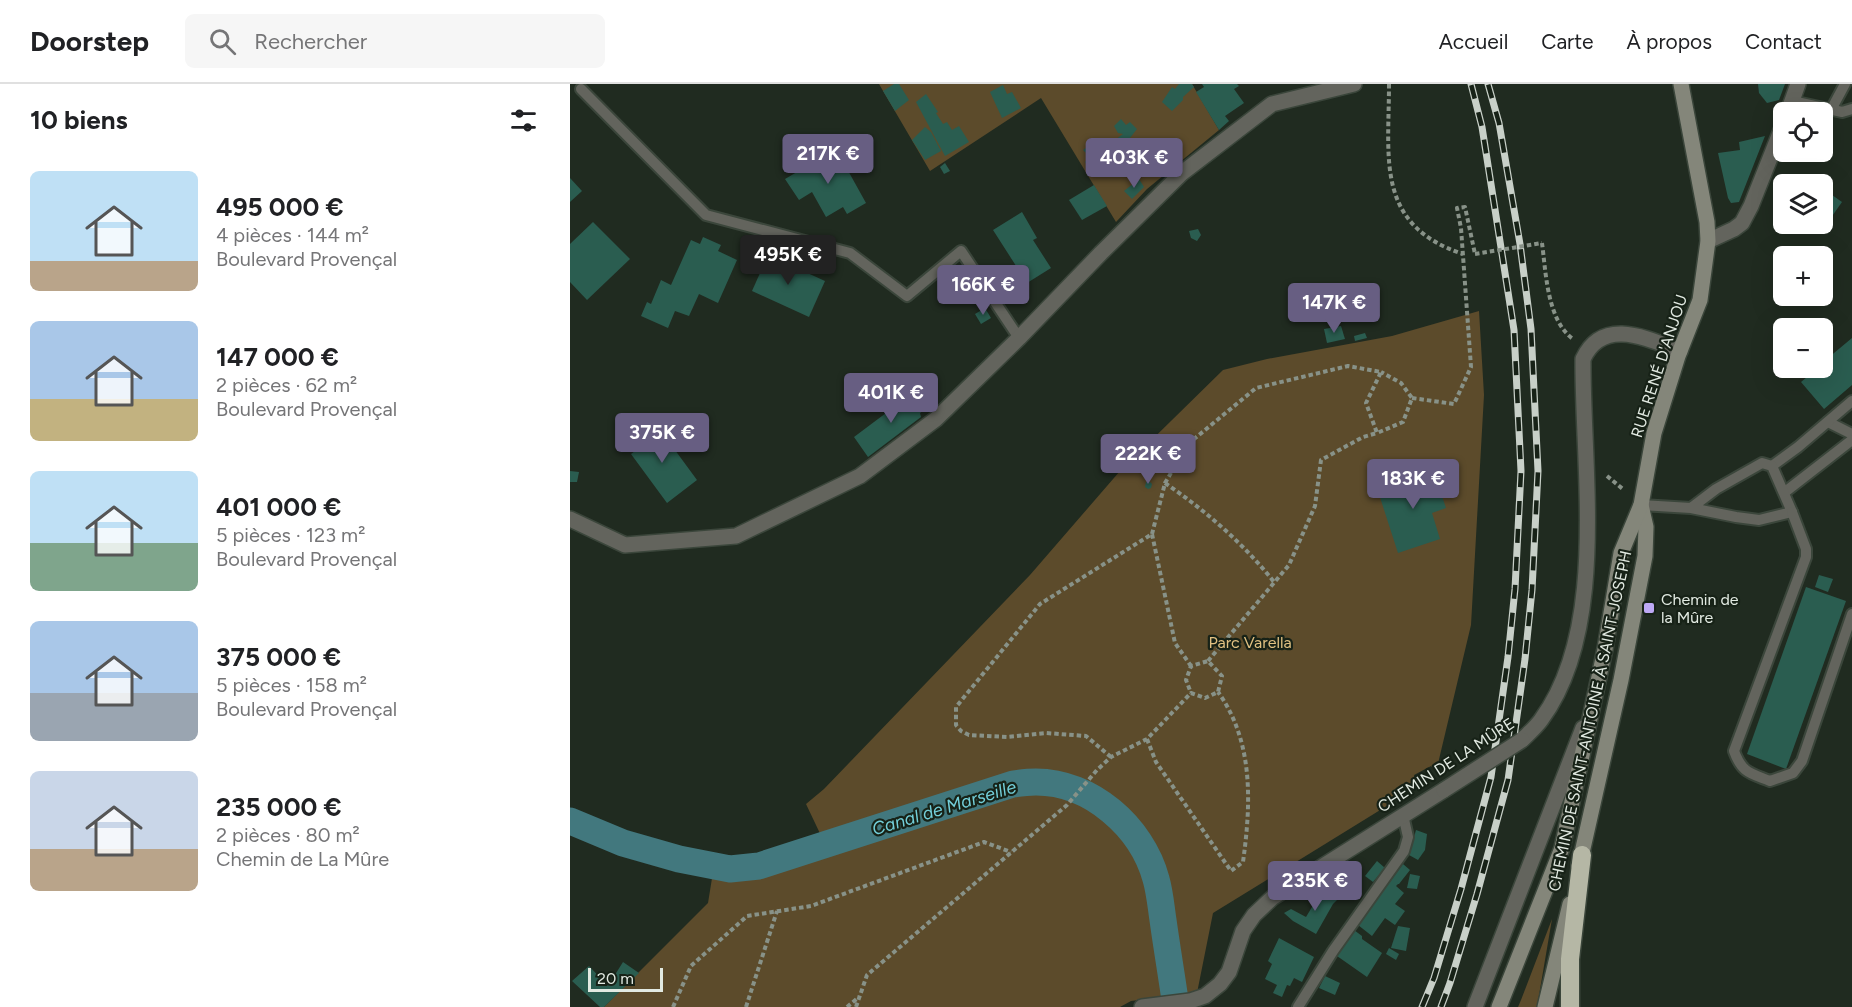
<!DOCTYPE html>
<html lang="fr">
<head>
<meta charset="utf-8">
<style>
  body { margin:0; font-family:Figtree,sans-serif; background:#f6f6f6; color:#202124; height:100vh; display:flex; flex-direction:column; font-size:22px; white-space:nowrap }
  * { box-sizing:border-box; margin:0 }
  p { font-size:20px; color:#757577 }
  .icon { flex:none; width:33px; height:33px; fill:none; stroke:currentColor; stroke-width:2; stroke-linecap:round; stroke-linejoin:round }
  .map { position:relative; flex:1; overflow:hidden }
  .side { display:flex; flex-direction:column; background:#fff; width:570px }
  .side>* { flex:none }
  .buttons { position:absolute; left:1203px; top:18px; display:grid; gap:12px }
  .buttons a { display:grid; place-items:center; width:60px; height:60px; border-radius:9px; background:#fff; box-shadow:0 6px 24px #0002; font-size:30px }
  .scale { position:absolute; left:18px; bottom:15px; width:75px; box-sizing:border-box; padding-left:6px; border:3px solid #e2eae2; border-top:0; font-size:16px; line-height:21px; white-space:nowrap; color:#e2eae2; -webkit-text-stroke:4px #172217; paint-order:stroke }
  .price { position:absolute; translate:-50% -51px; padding:0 14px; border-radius:6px; background:#675e82; color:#fff; font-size:20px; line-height:39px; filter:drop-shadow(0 2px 3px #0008) }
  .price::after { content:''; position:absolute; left:50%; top:36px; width:18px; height:14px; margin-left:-9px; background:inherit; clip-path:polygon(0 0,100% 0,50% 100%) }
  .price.selected { background:#222; color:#fff }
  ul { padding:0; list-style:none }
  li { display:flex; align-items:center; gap:18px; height:150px; padding:0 30px }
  li span { display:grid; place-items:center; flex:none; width:168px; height:120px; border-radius:9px; color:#555 }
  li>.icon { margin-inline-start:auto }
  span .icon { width:72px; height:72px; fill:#fffc; stroke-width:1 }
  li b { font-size:26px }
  h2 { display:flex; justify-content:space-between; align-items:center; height:72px; padding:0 30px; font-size:26px }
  header { display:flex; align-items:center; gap:36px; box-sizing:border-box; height:84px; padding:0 30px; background:#fff; border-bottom:2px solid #e0e0e0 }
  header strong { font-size:28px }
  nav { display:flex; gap:33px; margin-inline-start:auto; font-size:21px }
  .search { width:420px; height:54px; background:#f6f6f6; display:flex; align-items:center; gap:15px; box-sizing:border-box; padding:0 21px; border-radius:9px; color:#757577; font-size:22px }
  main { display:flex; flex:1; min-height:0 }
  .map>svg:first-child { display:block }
  .green { fill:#5c4b2b }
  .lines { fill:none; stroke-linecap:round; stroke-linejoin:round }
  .canal { stroke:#42787e; stroke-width:27 }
  .building { fill:#2a5d50 }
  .lane-casing { stroke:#3b463b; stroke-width:14 }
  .street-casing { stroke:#3b463b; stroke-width:18 }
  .secondary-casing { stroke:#3b463b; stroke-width:18 }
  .highway-casing { stroke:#3b463b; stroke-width:21 }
  .path { stroke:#889288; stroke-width:4; stroke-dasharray:4.5 3; stroke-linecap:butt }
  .lane { stroke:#63645d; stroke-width:10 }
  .street { stroke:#63645d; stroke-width:15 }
  .secondary { stroke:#84867a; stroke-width:15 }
  .highway { stroke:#b5b7a5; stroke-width:18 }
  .rail-casing { stroke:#c8d0c8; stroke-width:7 }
  .rail { stroke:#172217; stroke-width:4.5; stroke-dasharray:14; stroke-linecap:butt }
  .street-bridge-casing { stroke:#3b463b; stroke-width:18; stroke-linecap:butt }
  .path-bridge { stroke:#889288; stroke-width:4; stroke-dasharray:4.5 3; stroke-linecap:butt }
  .street-bridge { stroke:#63645d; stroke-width:15 }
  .poi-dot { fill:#bea9f5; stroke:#172217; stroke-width:2 }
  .labels { text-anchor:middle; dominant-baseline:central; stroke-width:4.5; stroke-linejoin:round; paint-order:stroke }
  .street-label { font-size:16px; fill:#e2eae2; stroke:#172217 }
  .poi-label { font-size:16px; fill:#e2eae2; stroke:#172217; text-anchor:start }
  .park-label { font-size:16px; fill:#e1c182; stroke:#172217 }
  .water-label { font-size:18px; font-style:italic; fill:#73cfd9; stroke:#172217 }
</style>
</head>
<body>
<header>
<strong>Doorstep</strong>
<div class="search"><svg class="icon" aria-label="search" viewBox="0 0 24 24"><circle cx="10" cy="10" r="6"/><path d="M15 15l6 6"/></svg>Rechercher</div>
<nav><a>Accueil</a><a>Carte</a><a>À propos</a><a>Contact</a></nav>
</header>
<main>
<section class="side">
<h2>10 biens<svg class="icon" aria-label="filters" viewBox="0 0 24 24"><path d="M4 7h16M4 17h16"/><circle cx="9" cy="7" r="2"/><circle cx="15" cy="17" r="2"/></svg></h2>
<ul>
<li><span style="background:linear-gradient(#bfe0f5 75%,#b9a48a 0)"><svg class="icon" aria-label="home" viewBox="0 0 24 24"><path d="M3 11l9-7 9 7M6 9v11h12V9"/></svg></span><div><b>495 000 €</b><p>4 pièces · 144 m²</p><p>Boulevard Provençal</p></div></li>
<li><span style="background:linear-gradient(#a9c7e8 65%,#c2b280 0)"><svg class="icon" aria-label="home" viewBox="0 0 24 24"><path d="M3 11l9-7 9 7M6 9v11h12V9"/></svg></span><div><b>147 000 €</b><p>2 pièces · 62 m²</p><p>Boulevard Provençal</p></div></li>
<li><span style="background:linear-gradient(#bfe0f5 60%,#7fa58c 0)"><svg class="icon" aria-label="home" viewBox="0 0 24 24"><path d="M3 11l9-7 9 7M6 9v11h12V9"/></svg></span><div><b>401 000 €</b><p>5 pièces · 123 m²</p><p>Boulevard Provençal</p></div></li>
<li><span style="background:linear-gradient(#a9c7e8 60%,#9aa5b1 0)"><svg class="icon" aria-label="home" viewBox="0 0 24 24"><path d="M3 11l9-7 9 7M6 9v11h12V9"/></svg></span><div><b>375 000 €</b><p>5 pièces · 158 m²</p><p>Boulevard Provençal</p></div></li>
<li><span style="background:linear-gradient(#c9d6e8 65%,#b9a48a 0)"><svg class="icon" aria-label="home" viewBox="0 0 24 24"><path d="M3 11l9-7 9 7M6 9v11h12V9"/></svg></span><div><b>235 000 €</b><p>2 pièces · 80 m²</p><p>Chemin de La Mûre</p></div></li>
</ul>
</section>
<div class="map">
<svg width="1282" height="923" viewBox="0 0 1282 923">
  <rect width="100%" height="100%" fill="#202b20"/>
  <g class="green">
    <polygon points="309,0 622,0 649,46 577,105 546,138 471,14 360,87"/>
    <path d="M909,227L914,311L901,541L866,688L861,682L844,691L846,701L841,707L643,829L627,909L561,917L550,923H34L138,819L144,782C183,788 218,772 255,760L236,720L254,705L460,491L550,387L653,286L697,275L822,252Z"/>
    <polygon points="982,835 967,923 948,923 951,916"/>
  </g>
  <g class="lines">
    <path class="canal" d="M0,737L53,759L109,775L160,785L189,782L443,700C450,699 458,698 466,698C521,698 572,743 586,795C590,809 591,823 593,836C597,865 602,894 606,923"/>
  </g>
  <g class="building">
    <polygon points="324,0 329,0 339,16 325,27 313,7"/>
    <polygon points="609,0 622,0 624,3 613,13 613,16 602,27 592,18 602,3 605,5"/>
    <polygon points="632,0 667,0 669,2 664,5 674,19 655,32 659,37 649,46 626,8 634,3"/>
    <polygon points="1188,0 1215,0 1209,16 1197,19 1189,9"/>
    <polygon points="433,1 437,10 442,8 451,24 432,34 420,8"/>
    <polygon points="356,10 368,28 366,29 373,40 377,38 382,46 389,42 399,58 375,72 346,18"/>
    <polygon points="551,35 556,41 560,38 567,45 549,68 523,89 515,78 520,73 513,66 527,56 532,63 543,54 545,56 553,50 548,49 544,42"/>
    <polygon points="355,43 361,48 371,67 355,76 342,56"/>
    <polygon points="1195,52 1169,118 1161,119 1158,114 1148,69 1170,66 1169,58"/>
    <polygon points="266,65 296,119 277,130 273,123 256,133 242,108 229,116 215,95"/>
    <polygon points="375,79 380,87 374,90 370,83"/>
    <polygon points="0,94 12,107 0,118"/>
    <polygon points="569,95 574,103 562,115 554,107"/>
    <polygon points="524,101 537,122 512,136 499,116"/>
    <polygon points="1252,104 1272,118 1258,138 1252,134"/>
    <polygon points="452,128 467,154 463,156 481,184 457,199 423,146"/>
    <polygon points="23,138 60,175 17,216 0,198 0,160"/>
    <polygon points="1231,140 1247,140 1242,147"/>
    <polygon points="628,145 631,151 627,157 621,154 619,147"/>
    <polygon points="133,153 151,161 148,167 167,176 148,219 129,210 119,232 105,227 98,244 71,232 77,218 81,220 91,196 101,201 121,156 130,160"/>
    <polygon points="198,171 255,197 239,233 182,207"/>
    <polygon points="415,224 421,234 411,240 405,230"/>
    <polygon points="771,242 775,255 757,259 754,245"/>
    <polygon points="795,249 797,254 785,257 784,252"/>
    <polygon points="1282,254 1282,301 1254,325 1231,298 1248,284 1252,284 1252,279"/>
    <polygon points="348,309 359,322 350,329 351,333 298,373 284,353 336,314 340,316"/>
    <polygon points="78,341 87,350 91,347 127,396 97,419 61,370 72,362 67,354 66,350"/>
    <polygon points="863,385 876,424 862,429 870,455 828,469 807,404"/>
    <polygon points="0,387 9,388 7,398 0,398"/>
    <polygon points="579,397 582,400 581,404 578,405 575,403 576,398"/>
    <polygon points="1249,491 1263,495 1258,508 1245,503"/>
    <polygon points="1236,503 1276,517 1216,685 1177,670"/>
    <polygon points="846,746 857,750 855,766 848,776 839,771"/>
    <polygon points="807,777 815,784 803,798 795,792"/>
    <polygon points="833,780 840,786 829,800 828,800 826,802 834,809 825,820 835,827 825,841 815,834 802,852 788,841"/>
    <polygon points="840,790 850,792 847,805 837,804"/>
    <polygon points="765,806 771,812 763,820 746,850 723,837 714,829 721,825 736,833 751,808 757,813"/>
    <polygon points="828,842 840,844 836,867 821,864"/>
    <polygon points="784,846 792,852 792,855 812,869 797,893 767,872"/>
    <polygon points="709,854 744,873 732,898 724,894 720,902 717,901 712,913 703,909 707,901 695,895 702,880 698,877"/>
    <polygon points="819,864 829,870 826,876 816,870"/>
    <polygon points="53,878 69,889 34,923 30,923 2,897 19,882 38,902"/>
    <polygon points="755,892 770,899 765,911 749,904"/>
  </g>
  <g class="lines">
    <g class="lane-casing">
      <g id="lane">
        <polyline points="11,5 136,131 280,169 337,212 391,167 449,254"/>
        <polyline points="1222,17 1272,28 1282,25"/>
        <polyline points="1261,26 1275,0"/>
        <polyline points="1258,338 1282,350"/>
        <polyline points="1202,382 1228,363 1282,317"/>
        <polyline points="1215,408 1282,356"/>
        <polyline points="1071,421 1121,424 1166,433 1189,436 1222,428 1202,382 1192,379 1146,405 1121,424"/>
        <path d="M1222,428L1236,465V473L1164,667C1172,689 1180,689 1200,697L1223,689L1232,677L1282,530"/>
        <polyline points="728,923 763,867 834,767 838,753 833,731"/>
      </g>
    </g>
    <g class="street-casing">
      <g id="street">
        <polyline points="1218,28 1228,0"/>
        <polyline points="1138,157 1164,145 1172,139 1181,122 1214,39"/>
        <polyline points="0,435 55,461 166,452 290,392 366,335 449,254 531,169 612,89 702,20 784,0"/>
        <path d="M952,656C959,649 966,643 971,636C1039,544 1012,383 1013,275C1033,232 1078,255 1110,267"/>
        <polyline points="572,923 620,917 635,912 650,900 659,888 673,847 684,831 702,814 874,706"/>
        <polyline points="905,923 1013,644"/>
      </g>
    </g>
    <g class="secondary-casing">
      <g id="secondary">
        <polyline points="1009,782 1051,596 1075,472 1076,443 1071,421"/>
        <polyline points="929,923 992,764 1035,565 1051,469 1071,421 1084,349 1108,272 1130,216 1138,157 1137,138 1111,0"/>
        <polyline points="975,923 1000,820"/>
      </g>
    </g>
    <g class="highway-casing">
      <polyline id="highway" points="1000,923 1000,875 1012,771"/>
    </g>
    <g class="path">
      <path d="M819,0C819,75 805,141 893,170"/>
      <path d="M972,159C976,189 977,236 1003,255"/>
      <polyline points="842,314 884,320 901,283 891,144 887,124 895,123 905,170"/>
      <polyline points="1037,392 1054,406"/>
      <path d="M595,399C636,427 673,459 704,498"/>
      <polyline points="582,450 595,399 618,360 686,304 778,282 811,288 796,319 807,349 833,338 842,314 831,299 811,288"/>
      <polyline points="638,577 719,481 745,422 751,376 793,353 807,349"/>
      <path d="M577,655L586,678L661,787L673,778C681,720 684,658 648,608"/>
      <polyline points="541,673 516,652 476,649 437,653 399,651 391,647 386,641 386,623 470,520 582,450 605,559 621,582"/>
      <polyline points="103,923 121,882 177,832 241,822 414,758 441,768"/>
      <polyline points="176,923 207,827"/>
      <polyline points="277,923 289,913"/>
      <polyline points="286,923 297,891 497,721 527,686 541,673 577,655 621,609 635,614 648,608 652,592 638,577 621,582 616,596 621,609"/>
    </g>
    <use href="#lane" class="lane"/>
    <use href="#street" class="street"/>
    <use href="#secondary" class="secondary"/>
    <use href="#highway" class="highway"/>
    <g class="rail-casing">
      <g id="rail">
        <polyline points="852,923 864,894 891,805 921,693 938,573 945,505 951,387 944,246 912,43 901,0"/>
        <polyline points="871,923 880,899 907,810 938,696 955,575 962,506 968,387 961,245 950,160 929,39 918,0"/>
      </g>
    </g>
    <use href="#rail" class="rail"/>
    <g class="street-bridge-casing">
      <polyline id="street-bridge" points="874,706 952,656"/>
    </g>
    <polyline class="path-bridge" points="905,170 972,159"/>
    <use href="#street-bridge" class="street-bridge"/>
  </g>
  <rect class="poi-dot" x="1073" y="518" width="12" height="12" rx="3"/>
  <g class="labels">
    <g class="street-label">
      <text transform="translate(1089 282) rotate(-72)">RUE RENÉ D'ANJOU</text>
      <text transform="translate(1020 637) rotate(-78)">CHEMIN DE SAINT-ANTOINE À SAINT-JOSEPH</text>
      <text transform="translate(876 681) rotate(-33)">CHEMIN DE LA MÛRE</text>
    </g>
    <g class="poi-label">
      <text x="1091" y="515">Chemin de<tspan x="1091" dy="18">la Mûre</tspan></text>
    </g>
    <g class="park-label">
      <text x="680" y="558">Parc Varella</text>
    </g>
    <g class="water-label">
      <text transform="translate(374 724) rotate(-17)">Canal de Marseille</text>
    </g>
  </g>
</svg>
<div class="buttons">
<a><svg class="icon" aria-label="locate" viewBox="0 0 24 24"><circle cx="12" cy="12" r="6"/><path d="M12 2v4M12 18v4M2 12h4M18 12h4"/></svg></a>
<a><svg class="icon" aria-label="layers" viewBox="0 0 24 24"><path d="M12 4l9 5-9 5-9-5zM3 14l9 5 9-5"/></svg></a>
<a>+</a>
<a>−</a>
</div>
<div class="scale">20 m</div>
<b class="price" style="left:258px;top:101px">217K €</b>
<b class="price" style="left:564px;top:105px">403K €</b>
<b class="price selected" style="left:218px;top:202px">495K €</b>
<b class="price" style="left:413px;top:232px">166K €</b>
<b class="price" style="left:764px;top:250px">147K €</b>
<b class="price" style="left:321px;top:340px">401K €</b>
<b class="price" style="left:92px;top:380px">375K €</b>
<b class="price" style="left:578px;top:401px">222K €</b>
<b class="price" style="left:843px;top:426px">183K €</b>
<b class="price" style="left:745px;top:828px">235K €</b>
</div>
</main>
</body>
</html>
